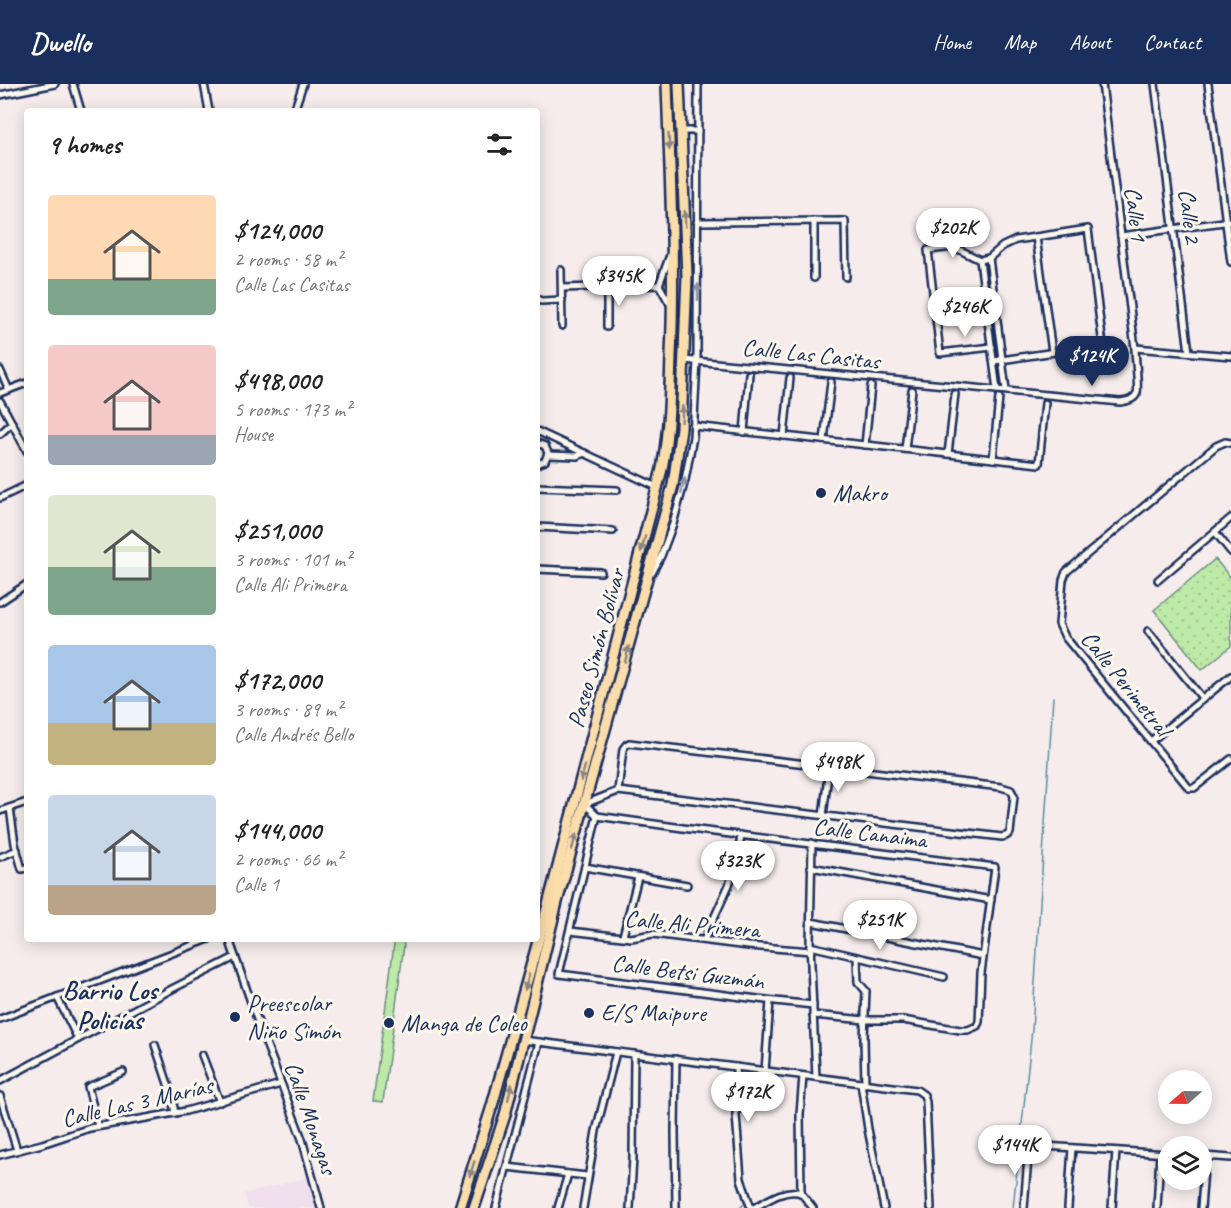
<!DOCTYPE html>
<html lang="en">
<head>
<meta charset="utf-8">
<style>
  body { margin:0; font-family:Caveat,sans-serif; background:#f6f6f6; color:#222; height:100vh; display:flex; flex-direction:column; font-size:22px; white-space:nowrap }
  * { box-sizing:border-box; margin:0 }
  p { font-size:20px; color:#767676 }
  .icon { flex:none; width:33px; height:33px; fill:none; stroke:currentColor; stroke-width:2; stroke-linecap:round; stroke-linejoin:round }
  .map { position:relative; flex:1; overflow:hidden }
  .details { position:absolute; left:24px; top:24px; width:516px; height:834px; display:flex; flex-direction:column; background:#fff; border-radius:6px; box-shadow:0 3px 15px #0003 }
  .details>* { flex:none }
  .needle { width:39px; rotate:250deg }
  .fabs { position:absolute; left:1158px; top:986px; display:grid; gap:12px }
  .fabs a { display:grid; place-items:center; width:54px; height:54px; border-radius:50%; background:#fff; box-shadow:0 3px 15px #0003; font-size:30px }
  .price { position:absolute; translate:-50% -51px; padding:0 14px; border-radius:21px; background:#fff; color:#222; font-size:20px; line-height:39px; filter:drop-shadow(0 2px 3px #0008) }
  .price::after { content:''; position:absolute; left:50%; top:36px; width:18px; height:14px; margin-left:-9px; background:inherit; clip-path:polygon(0 0,100% 0,50% 100%) }
  .price.current { background:#1b2f5e; color:#fff }
  ul { padding:0; list-style:none }
  li { display:flex; align-items:center; gap:18px; height:150px; padding:0 24px }
  li span { display:grid; place-items:center; flex:none; width:168px; height:120px; border-radius:6px; color:#555 }
  li>.icon { margin-inline-start:auto }
  span .icon { width:72px; height:72px; fill:#fffc; stroke-width:1 }
  li b { font-size:26px }
  h2 { display:flex; justify-content:space-between; align-items:center; height:72px; padding:0 24px; font-size:26px }
  header { display:flex; align-items:center; gap:36px; box-sizing:border-box; height:84px; padding:0 30px; background:#1b2f5e; color:#fff }
  header strong { font-size:28px }
  nav { display:flex; gap:33px; margin-inline-start:auto; font-size:21px }
  .map>svg:first-child { display:block }
  .built { fill:#f0dfec }
  .green { fill:#bdeaa7; stroke:#6c8c82; stroke-width:1.5 }
  .park { fill:url(#park-dots); stroke:#6c8c82; stroke-width:1.5 }
  .lines { fill:none; stroke-linecap:round; stroke-linejoin:round }
  .stream { stroke:#558ea3; stroke-width:1.5 }
  .minor-casing { stroke:#1b2f5e; stroke-width:10 }
  .primary-casing { stroke:#1b2f5e; stroke-width:14 }
  .minor { stroke:#fbf7ec; stroke-width:5 }
  .primary { stroke:#fbddab; stroke-width:9 }
  .oneway { fill:#8b8684 }
  .oneway2 { fill:#8b93a5 }
  .poi-dot { fill:#1b2f5e; stroke:#fbf7ec; stroke-width:2 }
  .labels { text-anchor:middle; dominant-baseline:central; stroke-width:6; stroke-linejoin:round; paint-order:stroke }
  .street-label { font-size:24px; fill:#1b2f5e; stroke:#fbf7ec }
  .poi-label { font-size:24px; fill:#1b2f5e; stroke:#fbf7ec; text-anchor:start }
  .neighbourhood-label { font-size:26px; font-weight:bold; fill:#1b2f5e; stroke:#fbf7ec }
</style>
</head>
<body>
<header>
<strong>Dwello</strong>
<nav><a>Home</a><a>Map</a><a>About</a><a>Contact</a></nav>
</header>
<div class="map">
<svg width="1231" height="1124" viewBox="0 0 1231 1124">
  <defs>
    <pattern id="park-dots" width="8" height="8" patternUnits="userSpaceOnUse" patternTransform="scale(1.5)"><rect width="8" height="8" fill="#bdeaa7"/><path d="M2 2h.1M6 6h.1" fill="none" stroke="#a2c992" stroke-width="1.8" stroke-linecap="round"/></pattern>
  </defs>
  <rect width="100%" height="100%" fill="#f6ecec"/>
  <filter id="ink" filterUnits="userSpaceOnUse"><feTurbulence type="fractalNoise" baseFrequency=".0167" numOctaves="2"/><feDisplacementMap in="SourceGraphic" scale="12" xChannelSelector="R" yChannelSelector="G"/><feConvolveMatrix kernelMatrix="1 2 1 2 8 2 1 2 1" color-interpolation-filters="sRGB"/></filter>
  <g filter="url(#ink)">
    <polygon class="built" points="309,1093 318,1124 248,1124 244,1110"/>
    <polygon class="green" points="400,856 403,858 404,861 383,1018 373,1017 394,860 396,857"/>
    <polygon class="park" points="1215,475 1231,494 1231,562 1202,586 1154,526"/>
    <g class="lines">
      <g class="stream">
        <polyline points="740,1124 744,1120"/>
        <polyline points="1013,1124 1032,946 1053,613"/>
      </g>
      <g class="minor-casing">
        <g id="minor">
          <polyline points="73,0 81,27"/>
          <polyline points="204,0 209,27"/>
          <polyline points="1155,0 1189,268"/>
          <polyline points="1208,0 1231,178"/>
          <polyline points="0,11 55,0"/>
          <polyline points="294,27 303,0"/>
          <polyline points="681,47 698,47"/>
          <polyline points="697,138 845,137 846,193"/>
          <polyline points="1121,152 1231,137"/>
          <polyline points="1036,153 1052,268"/>
          <polyline points="989,174 1006,306"/>
          <polyline points="980,176 997,306"/>
          <polyline points="561,186 562,242"/>
          <polyline points="814,194 814,137"/>
          <polyline points="659,201 670,171"/>
          <polyline points="659,201 670,220"/>
          <polyline points="607,203 607,243"/>
          <polyline points="562,204 659,201"/>
          <polyline points="537,215 541,217 562,216"/>
          <polyline points="992,263 940,269 928,166 954,163 980,176 989,174 1003,162 1016,156 1088,145 1103,261 994,277"/>
          <polyline points="1135,264 1231,272"/>
          <path d="M684,276L1120,318C1127,317 1134,316 1137,309C1139,304 1135,274 1135,264L1102,0"/>
          <polyline points="0,286 9,306"/>
          <polyline points="0,309 27,299"/>
          <polyline points="0,317 27,367"/>
          <polyline points="694,342 1039,380 1045,319"/>
          <polyline points="537,347 659,404"/>
          <polyline points="744,348 749,290"/>
          <polyline points="0,350 12,339"/>
          <polyline points="784,352 790,294"/>
          <polyline points="824,356 831,298"/>
          <polyline points="537,359 545,362 548,369 545,377 537,380"/>
          <polyline points="1231,359 1225,358 1216,362 1066,488 1063,496 1059,540 1065,553 1189,704 1194,704 1231,675"/>
          <polyline points="865,361 871,302"/>
          <polyline points="905,365 912,306"/>
          <polyline points="948,370 955,310"/>
          <polyline points="548,371 577,372 585,369"/>
          <polyline points="993,375 999,314"/>
          <polyline points="537,403 617,406"/>
          <polyline points="0,414 27,401"/>
          <polyline points="537,443 613,447"/>
          <polyline points="1215,448 1231,468"/>
          <polyline points="537,485 601,488"/>
          <polyline points="652,489 661,472 673,440 685,396 693,353 697,277 698,0"/>
          <polyline points="1158,496 1231,434"/>
          <polyline points="0,518 27,500"/>
          <polyline points="1148,547 1203,615"/>
          <polyline points="1151,657 1231,592"/>
          <polyline points="10,724 15,760 22,785 27,784"/>
          <polyline points="0,727 27,718"/>
          <polyline points="597,732 585,720 618,707 1002,753 1006,752 1010,749 1014,712 1011,706 1001,703 629,659 626,661 623,665 618,707"/>
          <polyline points="597,732 690,745 995,783 981,889 979,938 977,942 968,946 960,946 903,936 865,936 813,931"/>
          <polyline points="597,732 559,890 766,916 813,921"/>
          <polyline points="823,732 829,683"/>
          <polyline points="812,759 810,859 816,993"/>
          <polyline points="0,773 17,766"/>
          <polyline points="585,783 687,801"/>
          <polyline points="811,783 991,816"/>
          <polyline points="811,838 983,872"/>
          <polyline points="570,847 631,854 653,850 748,862 811,867"/>
          <polyline points="623,852 638,793"/>
          <polyline points="229,855 258,938 302,1055 321,1124"/>
          <polyline points="704,856 729,801 738,772 741,751"/>
          <polyline points="810,862 944,893"/>
          <polyline points="857,874 858,898 866,907 864,954 865,1000"/>
          <polyline points="57,913 78,955"/>
          <polyline points="0,935 209,855"/>
          <polyline points="523,956 917,1006 924,1011 926,1018 931,1124"/>
          <polyline points="155,961 171,1009 175,1029"/>
          <polyline points="202,971 220,1018"/>
          <polyline points="676,975 675,1048 676,1124"/>
          <polyline points="736,983 736,1031 741,1095 751,1124"/>
          <polyline points="765,987 770,917"/>
          <polyline points="803,992 800,1030 801,1109 813,1124"/>
          <polyline points="0,997 172,905 235,873"/>
          <polyline points="861,999 868,1045 884,1124"/>
          <polyline points="0,1012 17,1066"/>
          <polyline points="98,1042 88,1003 123,988"/>
          <polyline points="0,1071 42,1060 90,1044 186,1027 281,1000"/>
          <polyline points="1203,1072 1231,1074"/>
          <polyline points="507,1083 587,1092"/>
          <polyline points="496,1124 539,958"/>
          <polyline points="558,1124 568,1090"/>
          <polyline points="583,1124 596,1047 616,968"/>
          <polyline points="630,1124 633,1074 634,970"/>
          <path d="M754,1124C768,1116 785,1104 801,1109"/>
          <polyline points="1024,1124 1029,1061 1168,1070"/>
          <polyline points="1068,1124 1072,1064"/>
          <polyline points="1112,1124 1116,1067"/>
          <polyline points="1157,1124 1160,1070"/>
          <polyline points="1201,1124 1205,1072"/>
        </g>
      </g>
      <g class="primary-casing">
        <g id="primary">
          <path d="M460,1124L492,1022L544,836L662,385C669,347 670,309 671,271C675,180 670,90 667,0"/>
          <polyline points="474,1124 505,1031 557,818 673,401 681,344 687,192 679,0"/>
        </g>
      </g>
      <use href="#minor" class="minor"/>
      <use href="#primary" class="primary"/>
    </g>
    <defs><path id="oneway-solid" d="M-6-.8H1V-3.2L6.5 0L1 3.2V.8H-6Z" transform="scale(1.5)"/></defs>
    <g class="oneway">
      <use href="#oneway-solid" transform="translate(669 58) rotate(87)"/>
      <use href="#oneway-solid" transform="translate(685 135) rotate(-92)"/>
      <use href="#oneway-solid" transform="translate(682 330) rotate(-87)"/>
      <use href="#oneway-solid" transform="translate(643 460) rotate(105)"/>
      <use href="#oneway-solid" transform="translate(627 570) rotate(-75)"/>
      <use href="#oneway-solid" transform="translate(583 689) rotate(105)"/>
      <use href="#oneway-solid" transform="translate(574 758) rotate(-74)"/>
      <use href="#oneway-solid" transform="translate(527 898) rotate(105)"/>
      <use href="#oneway-solid" transform="translate(510 1008) rotate(-76)"/>
      <use href="#oneway-solid" transform="translate(472 1085) rotate(107)"/>
    </g>
    <g class="oneway2">
      <use href="#oneway-solid" transform="translate(698 208) rotate(-90)"/>
      <use href="#oneway-solid" transform="translate(683 402) rotate(-76)"/>
    </g>
  </g>
  <g class="poi-dot">
    <circle cx="821" cy="409" r="6"/>
    <circle cx="589" cy="929" r="6"/>
    <circle cx="235" cy="933" r="6"/>
    <circle cx="389" cy="939" r="6"/>
  </g>
  <g class="labels">
    <g class="street-label">
      <text transform="translate(1136 130) rotate(83)">Calle 1</text>
      <text transform="translate(1190 132) rotate(83)">Calle 2</text>
      <text transform="translate(811 270) rotate(6)">Calle Las Casitas</text>
      <text transform="translate(596 564) rotate(-75)">Paseo Simón Bolívar</text>
      <text transform="translate(1126 599) rotate(51)">Calle Perimetral</text>
      <text transform="translate(870 749) rotate(7)">Calle Canaima</text>
      <text transform="translate(692 840) rotate(5)">Calle Ali Primera</text>
      <text transform="translate(688 888) rotate(7)">Calle Betsi Guzmán</text>
      <text transform="translate(137 1018) rotate(-13)">Calle Las 3 Marías</text>
      <text transform="translate(311 1034) rotate(71)">Calle Monagas</text>
    </g>
    <g class="poi-label">
      <text x="833" y="409">Makro</text>
      <text x="247" y="919">Preescolar<tspan x="247" dy="28">Niño Simón</tspan></text>
      <text x="601" y="929">E/S Maipure</text>
      <text x="401" y="939">Manga de Coleo</text>
    </g>
    <g class="neighbourhood-label">
      <text x="110" y="906">Barrio Los<tspan x="110" dy="30">Policías</tspan></text>
    </g>
  </g>
</svg>
<div class="fabs">
<a><svg class="needle" viewBox="-14 -14 28 28"><path d="M0-13l5 13h-10z" fill="#e53935"/><path d="M0 13l5-13h-10z" fill="#767676"/></svg></a>
<a><svg class="icon" aria-label="layers" viewBox="0 0 24 24"><path d="M12 4l9 5-9 5-9-5zM3 14l9 5 9-5"/></svg></a>
</div>
<b class="price" style="left:953px;top:175px">$202K</b>
<b class="price" style="left:619px;top:223px">$345K</b>
<b class="price" style="left:965px;top:254px">$246K</b>
<b class="price current" style="left:1092px;top:303px">$124K</b>
<b class="price" style="left:838px;top:709px">$498K</b>
<b class="price" style="left:738px;top:808px">$323K</b>
<b class="price" style="left:880px;top:867px">$251K</b>
<b class="price" style="left:748px;top:1039px">$172K</b>
<b class="price" style="left:1015px;top:1092px">$144K</b>
<section class="details">
<h2>9 homes<svg class="icon" aria-label="filters" viewBox="0 0 24 24"><path d="M4 7h16M4 17h16"/><circle cx="9" cy="7" r="2"/><circle cx="15" cy="17" r="2"/></svg></h2>
<ul>
<li><span style="background:linear-gradient(#ffd9b3 70%,#7fa58c 0)"><svg class="icon" aria-label="home" viewBox="0 0 24 24"><path d="M3 11l9-7 9 7M6 9v11h12V9"/></svg></span><div><b>$124,000</b><p>2 rooms · 58 m²</p><p>Calle Las Casitas</p></div></li>
<li><span style="background:linear-gradient(#f6c9c9 75%,#9aa5b1 0)"><svg class="icon" aria-label="home" viewBox="0 0 24 24"><path d="M3 11l9-7 9 7M6 9v11h12V9"/></svg></span><div><b>$498,000</b><p>5 rooms · 173 m²</p><p>House</p></div></li>
<li><span style="background:linear-gradient(#dfe7d0 60%,#7fa58c 0)"><svg class="icon" aria-label="home" viewBox="0 0 24 24"><path d="M3 11l9-7 9 7M6 9v11h12V9"/></svg></span><div><b>$251,000</b><p>3 rooms · 101 m²</p><p>Calle Ali Primera</p></div></li>
<li><span style="background:linear-gradient(#a9c7e8 65%,#c2b280 0)"><svg class="icon" aria-label="home" viewBox="0 0 24 24"><path d="M3 11l9-7 9 7M6 9v11h12V9"/></svg></span><div><b>$172,000</b><p>3 rooms · 89 m²</p><p>Calle Andrés Bello</p></div></li>
<li><span style="background:linear-gradient(#c9d6e8 75%,#b9a48a 0)"><svg class="icon" aria-label="home" viewBox="0 0 24 24"><path d="M3 11l9-7 9 7M6 9v11h12V9"/></svg></span><div><b>$144,000</b><p>2 rooms · 66 m²</p><p>Calle 1</p></div></li>
</ul>
</section>
</div>
</body>
</html>
